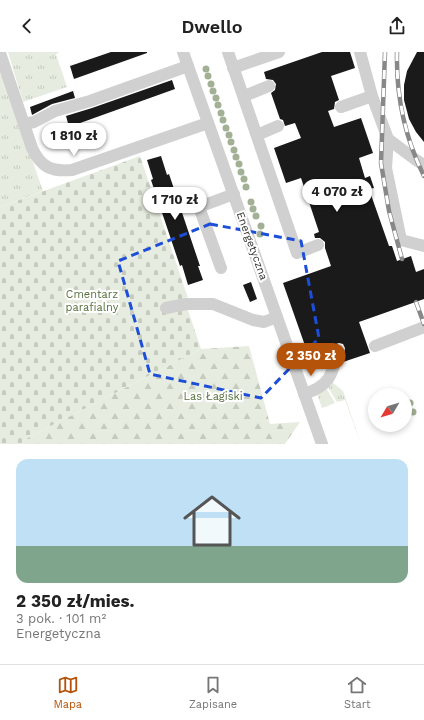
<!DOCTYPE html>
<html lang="pl">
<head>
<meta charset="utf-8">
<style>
  body { margin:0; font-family:"Work Sans",sans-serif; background:#f6f6f6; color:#222; height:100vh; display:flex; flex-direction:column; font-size:15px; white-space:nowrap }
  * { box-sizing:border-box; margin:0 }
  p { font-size:13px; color:#767676 }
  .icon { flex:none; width:22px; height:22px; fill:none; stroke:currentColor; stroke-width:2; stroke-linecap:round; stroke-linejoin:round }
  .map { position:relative; height:392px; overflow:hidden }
  .drawer { display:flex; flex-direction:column; background:#fff; flex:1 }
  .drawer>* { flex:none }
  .needle { width:26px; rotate:232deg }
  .controls { position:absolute; left:368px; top:336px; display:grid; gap:8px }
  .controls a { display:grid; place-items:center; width:44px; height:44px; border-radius:50%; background:#fff; box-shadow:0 2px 6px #0003; font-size:20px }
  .price { position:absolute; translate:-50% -34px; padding:0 9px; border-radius:14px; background:#fff; color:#222; font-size:13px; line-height:26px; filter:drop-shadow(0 1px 2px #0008) }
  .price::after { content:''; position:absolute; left:50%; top:24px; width:12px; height:9px; margin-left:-6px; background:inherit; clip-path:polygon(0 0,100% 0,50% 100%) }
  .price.active { background:#b45309; color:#fff }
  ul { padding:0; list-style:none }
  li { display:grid; align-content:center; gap:8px; height:212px; padding:0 16px }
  li span { display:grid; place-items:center; height:124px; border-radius:12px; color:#555 }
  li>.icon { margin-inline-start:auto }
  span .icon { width:72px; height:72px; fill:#fffc; stroke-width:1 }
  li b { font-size:17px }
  header { display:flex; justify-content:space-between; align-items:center; height:52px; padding:0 16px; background:#fff; font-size:18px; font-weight:600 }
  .tabs { display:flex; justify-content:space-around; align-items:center; height:56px; border-top:1px solid #e0e0e0; background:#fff; font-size:11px; color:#767676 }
  .tabs a { display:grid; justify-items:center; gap:2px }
  .tabs .active { color:#b45309 }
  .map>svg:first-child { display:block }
  .grass { fill:url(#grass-tufts) }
  .forest { fill:url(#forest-firs) }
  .cemetery { fill:url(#cemetery-stones) }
  .building { fill:#1a1a1a }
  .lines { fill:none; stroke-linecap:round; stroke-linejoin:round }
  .minor { stroke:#d0d0d0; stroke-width:12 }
  .rail-casing { stroke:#888; stroke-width:4.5 }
  .rail { stroke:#fff; stroke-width:3; stroke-dasharray:9; stroke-linecap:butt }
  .tree { fill:#a2b095 }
  .marked { fill:none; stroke:#1d4ed8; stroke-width:3; stroke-dasharray:8 5; stroke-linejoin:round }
  .labels { text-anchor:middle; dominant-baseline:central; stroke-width:4; stroke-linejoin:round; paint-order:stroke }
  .street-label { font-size:11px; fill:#333; stroke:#fff }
  .park-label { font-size:11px; fill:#56703f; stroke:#fff }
</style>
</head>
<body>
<header><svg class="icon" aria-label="back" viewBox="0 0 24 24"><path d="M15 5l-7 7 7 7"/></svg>Dwello<svg class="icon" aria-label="share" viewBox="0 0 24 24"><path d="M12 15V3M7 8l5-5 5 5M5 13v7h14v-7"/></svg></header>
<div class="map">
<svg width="424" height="392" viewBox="0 0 424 392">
  <defs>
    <pattern id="grass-tufts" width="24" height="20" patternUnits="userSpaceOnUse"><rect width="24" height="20" fill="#e6ecdf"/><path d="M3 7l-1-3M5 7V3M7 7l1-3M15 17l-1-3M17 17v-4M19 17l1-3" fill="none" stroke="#c6cbc0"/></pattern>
    <pattern id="forest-firs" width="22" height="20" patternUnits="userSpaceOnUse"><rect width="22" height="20" fill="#e6ecdf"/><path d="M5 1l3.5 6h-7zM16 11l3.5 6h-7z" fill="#c6cbc0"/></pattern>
    <pattern id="cemetery-stones" width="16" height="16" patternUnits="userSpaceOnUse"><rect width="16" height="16" fill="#e6ecdf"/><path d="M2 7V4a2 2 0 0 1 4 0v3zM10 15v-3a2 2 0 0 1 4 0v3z" fill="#c6cbc0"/></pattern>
  </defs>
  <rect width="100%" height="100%" fill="#fff"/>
  <g class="grass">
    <polygon points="8,0 60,0 56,2 67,35 23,50"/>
    <polygon points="0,15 43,139 0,155"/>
    <polygon points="332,330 343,339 361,392 345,348 337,350 328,335"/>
    <polygon points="326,336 335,351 322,356 317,342"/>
  </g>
  <polygon class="forest" points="249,294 270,372 300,370 285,392 20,392 29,385 201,297"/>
  <polygon class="cemetery" points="140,104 186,240 188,245 185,246 186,252 201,297 29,385 20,392 0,392 0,155"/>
  <g class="building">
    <polygon points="111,0 147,0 147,1 74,27 70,14"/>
    <polygon points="322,0 350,0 355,16 331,24 339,48 335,50 334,57 328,59 334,75 361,66 373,101 359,106 365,126 370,124 374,136 369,137 389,194 392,194 397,209 411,204 416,220 424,217 424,247 359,270 370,301 343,310 345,296 343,292 339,291 333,293 330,298 309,305 283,231 331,214 325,196 325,190 320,186 315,186 314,182 319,180 301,126 286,131 274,96 301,86 295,71 285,74 283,68 280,67 271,41 275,38 276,32 273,28 266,27 264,20"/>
    <polygon points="417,0 424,0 424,90 416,80 409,67 404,48 404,33 407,19"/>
    <polygon points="172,28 175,37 69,75 66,64 92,56"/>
    <polygon points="73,39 75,46 52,52 32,63 30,55"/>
    <polygon points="161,104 167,123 169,122 200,214 198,214 203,228 188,233 182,213 180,214 151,128 153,127 147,108"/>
    <polygon points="251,230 257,247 250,250 243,233"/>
  </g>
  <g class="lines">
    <g class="minor">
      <polyline points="183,0 322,392"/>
      <polyline points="228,0 297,201 318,193"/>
      <polyline points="360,0 372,44"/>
      <path d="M0,1L32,96C41,115 51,120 72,118L208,71"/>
      <polyline points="233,16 279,0"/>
      <polyline points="244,44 269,34"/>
      <polyline points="341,55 372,44 388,87 386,116 401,188 424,194"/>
      <polyline points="24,72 34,70 55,59 90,49 188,14"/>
      <polyline points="257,83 278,74"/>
      <polyline points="388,87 416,108 424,113"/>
      <polyline points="221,216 199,155 234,142"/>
      <polyline points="166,256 186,252 213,252 253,268 264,270 277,265"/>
      <polyline points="375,294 424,275"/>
      <path d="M304,342C330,334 332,323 338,298"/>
    </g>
    <g class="rail-casing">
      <g id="rail">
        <polyline points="385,0 381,111 389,159 402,207"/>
        <path d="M397,0C396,42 405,86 424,124"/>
        <polyline points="416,250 424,272"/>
      </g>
    </g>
    <use href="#rail" class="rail"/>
  </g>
  <g class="tree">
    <circle cx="206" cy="17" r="3.5"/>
    <circle cx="208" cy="24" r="3.5"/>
    <circle cx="211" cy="32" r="3.5"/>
    <circle cx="213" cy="39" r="3.5"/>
    <circle cx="216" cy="46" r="3.5"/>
    <circle cx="218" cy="53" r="3.5"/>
    <circle cx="221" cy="61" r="3.5"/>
    <circle cx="223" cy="68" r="3.5"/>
    <circle cx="226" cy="76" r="3.5"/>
    <circle cx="229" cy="83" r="3.5"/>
    <circle cx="231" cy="90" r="3.5"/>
    <circle cx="234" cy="98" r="3.5"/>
    <circle cx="236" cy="105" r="3.5"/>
    <circle cx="239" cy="112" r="3.5"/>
    <circle cx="241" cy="120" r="3.5"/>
    <circle cx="244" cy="127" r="3.5"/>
    <circle cx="246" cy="135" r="3.5"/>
    <circle cx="251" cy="150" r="3.5"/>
    <circle cx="253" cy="157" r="3.5"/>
    <circle cx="256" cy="164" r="3.5"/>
    <circle cx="261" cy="174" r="3.5"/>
    <circle cx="260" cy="182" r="3.5"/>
    <circle cx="410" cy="351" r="3.5"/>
    <circle cx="413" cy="360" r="3.5"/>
  </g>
  <path class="marked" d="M210,172L301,189L319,286L261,346L150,322L118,209Z"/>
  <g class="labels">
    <g class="street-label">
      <text transform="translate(252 194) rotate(70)">Energetyczna</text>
    </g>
    <g class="park-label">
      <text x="92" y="242">Cmentarz<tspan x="92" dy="13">parafialny</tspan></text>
      <text x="213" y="344">Las Łagiski</text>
    </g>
  </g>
</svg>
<div class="controls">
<a><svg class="needle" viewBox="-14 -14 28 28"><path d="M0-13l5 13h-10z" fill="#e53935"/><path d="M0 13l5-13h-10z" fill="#767676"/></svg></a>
</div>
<b class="price" style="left:74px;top:105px">1 810 zł</b>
<b class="price" style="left:337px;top:161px">4 070 zł</b>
<b class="price" style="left:175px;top:169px">1 710 zł</b>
<b class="price active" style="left:311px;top:325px">2 350 zł</b>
</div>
<section class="drawer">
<ul>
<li><span style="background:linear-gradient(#bfe0f5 70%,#7fa58c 0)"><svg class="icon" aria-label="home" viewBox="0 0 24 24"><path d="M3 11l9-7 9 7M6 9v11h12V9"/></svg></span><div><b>2 350 zł/mies.</b><p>3 pok. · 101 m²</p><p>Energetyczna</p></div></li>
</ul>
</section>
<nav class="tabs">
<a class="active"><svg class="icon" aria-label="map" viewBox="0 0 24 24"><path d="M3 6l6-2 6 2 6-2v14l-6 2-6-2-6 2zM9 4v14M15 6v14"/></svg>Mapa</a>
<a><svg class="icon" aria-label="saved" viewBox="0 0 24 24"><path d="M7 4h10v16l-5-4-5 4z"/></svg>Zapisane</a>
<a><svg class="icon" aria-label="home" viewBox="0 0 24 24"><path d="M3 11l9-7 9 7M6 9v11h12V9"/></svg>Start</a>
</nav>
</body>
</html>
